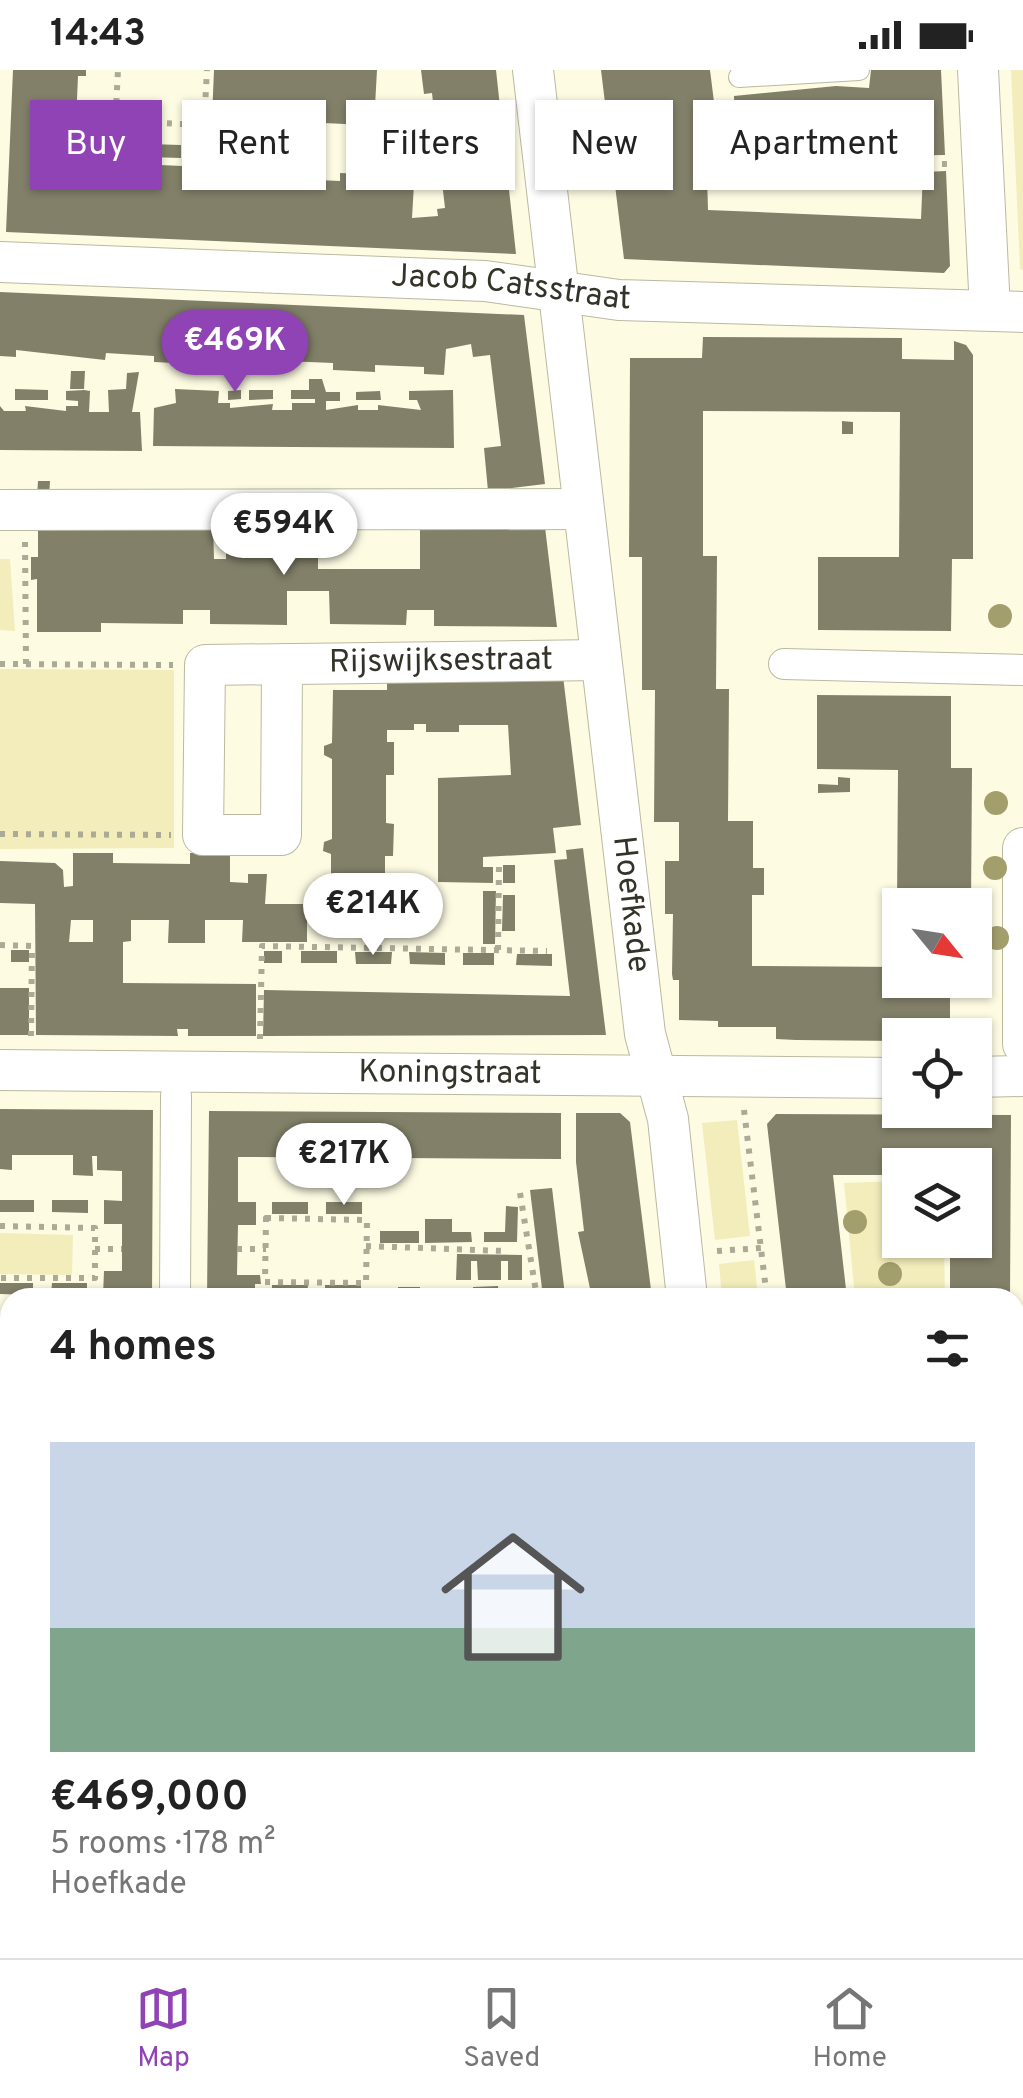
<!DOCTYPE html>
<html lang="en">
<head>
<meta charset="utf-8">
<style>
  body { margin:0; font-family:Overpass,sans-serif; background:#f6f6f6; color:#222; height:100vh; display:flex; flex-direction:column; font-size:38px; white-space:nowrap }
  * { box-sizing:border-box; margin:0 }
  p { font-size:32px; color:#767676 }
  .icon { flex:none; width:55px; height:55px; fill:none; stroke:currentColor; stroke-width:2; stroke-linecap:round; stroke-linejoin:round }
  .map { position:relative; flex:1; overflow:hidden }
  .drawer { position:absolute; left:0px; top:1218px; width:1025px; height:672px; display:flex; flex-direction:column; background:#fff; border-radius:30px 30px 0 0; box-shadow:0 2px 8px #0004 }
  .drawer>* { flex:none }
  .banner { position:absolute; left:30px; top:30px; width:965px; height:90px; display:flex; gap:20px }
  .needle { width:65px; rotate:120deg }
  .tools { position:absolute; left:882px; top:818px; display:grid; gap:20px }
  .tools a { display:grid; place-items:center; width:110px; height:110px; border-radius:0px; background:#fff; box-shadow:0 2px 8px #0004; font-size:50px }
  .price { position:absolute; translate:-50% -85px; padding:0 22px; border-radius:35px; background:#fff; color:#222; font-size:32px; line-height:65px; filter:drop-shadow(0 2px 5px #0008) }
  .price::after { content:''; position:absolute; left:50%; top:60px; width:30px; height:22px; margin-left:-15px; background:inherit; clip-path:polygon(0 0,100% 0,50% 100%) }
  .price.current { background:#8f43b4; color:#fff }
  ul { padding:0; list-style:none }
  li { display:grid; align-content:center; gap:20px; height:530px; padding:0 50px }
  li span { display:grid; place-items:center; height:310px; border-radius:0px; color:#555 }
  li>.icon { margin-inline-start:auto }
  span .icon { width:180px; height:180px; fill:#fffc; stroke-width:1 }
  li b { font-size:42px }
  h2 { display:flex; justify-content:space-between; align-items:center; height:120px; padding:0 50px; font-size:42px }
  .tag { padding:0 35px; border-radius:0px; background:#fff; box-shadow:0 2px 8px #0004; font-size:35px; line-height:90px }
  .tag.current { background:#8f43b4; color:#fff }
  .status { display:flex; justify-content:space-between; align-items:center; height:70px; padding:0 50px; background:#fff; direction:ltr }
  .status svg { height:28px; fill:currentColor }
  .tab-bar { display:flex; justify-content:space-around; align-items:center; height:140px; border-top:2px solid #e0e0e0; background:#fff; font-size:28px; color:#767676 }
  .tab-bar a { display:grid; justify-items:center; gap:5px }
  .tab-bar .current { color:#8f43b4 }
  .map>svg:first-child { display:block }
  .green { fill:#f2edbb }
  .building { fill:#828069; fill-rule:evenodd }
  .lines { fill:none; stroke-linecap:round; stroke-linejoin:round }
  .service-casing { stroke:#bbb9a1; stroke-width:22 }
  .pedestrian-casing { stroke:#bbb9a1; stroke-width:32 }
  .minor-casing { stroke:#bbb9a1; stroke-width:42 }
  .path { stroke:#abaa97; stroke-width:6; stroke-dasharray:5 8; stroke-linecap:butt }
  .service { stroke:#fff; stroke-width:20 }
  .pedestrian { stroke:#fff; stroke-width:30 }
  .minor { stroke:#fff; stroke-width:40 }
  .tree { fill:#a39f6d }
  .labels { text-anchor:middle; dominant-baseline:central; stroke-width:9; stroke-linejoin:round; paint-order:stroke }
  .street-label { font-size:32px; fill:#333329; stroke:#fff }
</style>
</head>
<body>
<div class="status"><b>14:43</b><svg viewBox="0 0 49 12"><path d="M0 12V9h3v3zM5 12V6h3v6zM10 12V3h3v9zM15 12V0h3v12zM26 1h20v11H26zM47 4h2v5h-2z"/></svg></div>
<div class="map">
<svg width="1023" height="1888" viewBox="0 0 1023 1888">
  <rect width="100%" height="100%" fill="#fdfbe2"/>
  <g class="green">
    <polygon points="1011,0 1023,0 1023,200 1020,199"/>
    <polygon points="0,489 10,489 15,561 0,560"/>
    <polygon points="0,599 174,600 174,778 0,779"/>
    <polygon points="737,1050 750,1166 715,1170 702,1053"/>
    <polygon points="900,1111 900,1170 944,1170 945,1227 855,1227 844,1113"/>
    <polygon points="0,1163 73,1165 72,1205 0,1204"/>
    <polygon points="754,1190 758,1227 722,1227 719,1194"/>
    <polygon points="1015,1787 1023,1787 1023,1888 945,1888 944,1880 1015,1880"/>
  </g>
  <g class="building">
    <polygon points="13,0 86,0 86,6 78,6 76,52 84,52 82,97 75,96 74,116 102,118 102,109 123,109 123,101 160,103 160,95 205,97 204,105 239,106 241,49 212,48 214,0 377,0 375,36 386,36 385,56 263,50 260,99 294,100 294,109 340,111 340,103 383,105 383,112 414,114 412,148 438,146 437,139 445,138 442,112 435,113 430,70 437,69 432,23 424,24 421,0 496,0 516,184 6,162"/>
    <polygon points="601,0 710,0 723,104 707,106 708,140 921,149 923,102 946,101 950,196 944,203 624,189"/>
    <polygon points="871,0 941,0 945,85 724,88 724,68 736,68 732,55 735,55 734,26 836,16 869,18"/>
    <polygon points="148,74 181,75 181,88 147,87"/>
    <polygon points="352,87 362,87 362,100 351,99"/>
    <polygon points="788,103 819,103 819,115 789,116"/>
    <polygon points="835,103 867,103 867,115 836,115"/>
    <polygon points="884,103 915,103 915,114 885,115"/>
    <polygon points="739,104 771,104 772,116 740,116"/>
    <polygon points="0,222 524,245 545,414 488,421 484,378 501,376 490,285 473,287 471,274 446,279 444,305 424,304 424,297 375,295 375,302 333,300 333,293 285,291 285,299 244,297 244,289 195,287 195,294 154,292 154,286 106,283 105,290 16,280 16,287 0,286"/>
    <polygon points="703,267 902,268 902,289 954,290 954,271 966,275 973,285 973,489 952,489 951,561 818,560 818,487 899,487 900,342 703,341 703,486 717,486 716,619 729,619 728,751 753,751 753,798 764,798 764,825 752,825 752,896 900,897 900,910 950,910 950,965 900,965 900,971 796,970 776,969 776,957 718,957 718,951 679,950 679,910 673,910 672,904 673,844 665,844 665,791 679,791 679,752 654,752 655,620 642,620 642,487 629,487 630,288 702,288"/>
    <polygon points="71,301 85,301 84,319 70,319"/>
    <polygon points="139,302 132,342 140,342 142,381 0,380 0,336 4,341 26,341 25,336 66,341 66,336 78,336 78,331 66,330 66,321 84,320 90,321 89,342 109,342 108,320 126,319 127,303"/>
    <polygon points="309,309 322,309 326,322 340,322 340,331 326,331 326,340 358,335 358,340 378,340 378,335 421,340 417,330 409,330 409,321 453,320 454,378 153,376 154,338 176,333 175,319 219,321 218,333 230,333 230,338 273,334 272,340 292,340 292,333 315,333 315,329 291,329 291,320 309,320"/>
    <polygon points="15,319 48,320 48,330 15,330"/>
    <polygon points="241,320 241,329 228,330 228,321"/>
    <polygon points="249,320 273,320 273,329 249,330"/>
    <polygon points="380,321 381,330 356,330 356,322"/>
    <polygon points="842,351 853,352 853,364 842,364"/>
    <polygon points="38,411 50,411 49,426 37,426"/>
    <polygon points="38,453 213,455 214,489 226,489 226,477 256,478 255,455 318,455 318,499 420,499 420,456 545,457 557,557 434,556 434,540 407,540 406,555 330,554 329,521 287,521 287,555 210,554 210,540 183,540 183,554 101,553 101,562 37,562 37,509 31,510 31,487 38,487"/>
    <polygon points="387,605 563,606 581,755 553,758 556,783 483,787 483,797 493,797 493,813 438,812 438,708 511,705 508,655 459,655 459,662 426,662 426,654 414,654 414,660 387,660 387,672 394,672 394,705 386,705 386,753 394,754 393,786 385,786 385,811 331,811 331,784 323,781 324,772 332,769 332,689 324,685 324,676 332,673 333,620 387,620"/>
    <polygon points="817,625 951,626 951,698 972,698 971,835 897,835 898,700 817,699"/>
    <polygon points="838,707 850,708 850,722 818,723 818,714 838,715"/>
    <polygon points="583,778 606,965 263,966 264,920 570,926 554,790 567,789 566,780"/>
    <path d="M73,783H113V793L190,794V783L230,784V812L248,813V804H267L265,834H307V872H242L243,850H205V873H168L169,850H131V871L123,872V913L256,914V966H188V959H177L178,966L36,965L35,834L0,833V791L55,793L63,800L64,817L73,816ZM71,850H93V872H69Z"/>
    <rect x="503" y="795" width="12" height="18"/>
    <polygon points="329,817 387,818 362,843 354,843"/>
    <polygon points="483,821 496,821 495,874 483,874"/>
    <polygon points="503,825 515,825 515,861 502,861"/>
    <rect x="897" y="842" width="3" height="51"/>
    <rect x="11" y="880" width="18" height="12"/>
    <rect x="264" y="881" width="18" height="12"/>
    <rect x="301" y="881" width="36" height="12"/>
    <polygon points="355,882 392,882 391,894 356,894"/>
    <polygon points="409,882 445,883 445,895 410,894"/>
    <rect x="463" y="883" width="31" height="12"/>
    <polygon points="517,884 552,884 552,896 516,895"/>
    <rect x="0" y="918" width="29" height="47"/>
    <polygon points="0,1039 153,1040 152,1228 103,1225 104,1201 122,1201 122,1154 104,1154 104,1130 122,1131 122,1101 97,1100 97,1086 92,1086 93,1106 73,1105 73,1085 12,1085 12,1100 0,1099"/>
    <polygon points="209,1041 561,1043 561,1089 238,1087 238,1132 256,1132 256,1155 238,1155 237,1205 260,1205 261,1214 255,1214 255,1226 207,1228"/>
    <polygon points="576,1043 620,1043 630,1052 652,1228 592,1228 578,1162 584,1161 576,1092"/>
    <polygon points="776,1044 1011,1045 1010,1228 950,1228 950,1170 975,1170 975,1095 900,1095 900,1105 833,1105 847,1228 787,1228 767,1054"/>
    <polygon points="552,1118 565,1225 543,1227 530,1120"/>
    <rect x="0" y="1130" width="34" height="12"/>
    <polygon points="52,1130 88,1130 88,1143 52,1142"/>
    <rect x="272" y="1132" width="36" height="12"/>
    <rect x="326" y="1132" width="36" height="12"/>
    <polygon points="506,1136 518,1137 517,1172 484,1172 484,1162 505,1162"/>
    <polygon points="425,1149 452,1149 452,1162 471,1162 472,1172 425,1173"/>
    <rect x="380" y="1161" width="39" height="12"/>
    <polygon points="457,1184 522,1185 522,1210 508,1210 508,1191 501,1191 501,1210 478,1210 477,1191 471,1191 471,1210 456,1210"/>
    <polygon points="0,1213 33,1213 33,1225 0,1224"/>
    <polygon points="52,1213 87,1213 87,1225 51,1225"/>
    <polygon points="272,1215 308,1215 307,1226 272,1226"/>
    <polygon points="325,1215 361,1215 361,1227 325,1226"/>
    <polygon points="498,1216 499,1228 473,1228 473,1217"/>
    <rect x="398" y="1217" width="22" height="11"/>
    <rect x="0" y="1259" width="10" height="46"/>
    <polygon points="1015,1304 1023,1304 1023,1387 1015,1340"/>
    <rect x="0" y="1369" width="10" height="224"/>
    <polygon points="1023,1442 1023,1632 1015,1633 1015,1443"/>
    <rect x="0" y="1704" width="10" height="55"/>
    <polygon points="1023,1711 1023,1779 1015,1780 1015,1716"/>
    <polygon points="0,1837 10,1837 10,1880 30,1880 30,1888 0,1888"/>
    <rect x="78" y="1880" width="53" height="8"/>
    <rect x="198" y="1880" width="188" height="8"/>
    <rect x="512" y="1880" width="47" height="8"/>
    <polygon points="668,1880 717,1880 726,1888 669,1888"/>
    <polygon points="799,1880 859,1880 860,1888 799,1888"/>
    <polygon points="904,1880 939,1880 940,1888 905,1888"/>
  </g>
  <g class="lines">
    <g class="service-casing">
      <polyline id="service" points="739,7 859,0"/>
    </g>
    <g class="pedestrian-casing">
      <g id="pedestrian">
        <polyline points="784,594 1023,600"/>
        <polyline points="175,1228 176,1026"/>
      </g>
    </g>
    <g class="minor-casing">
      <g id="minor">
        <path id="s1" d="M533,0L645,964L668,1049L687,1228"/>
        <polyline points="978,0 990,240"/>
        <path id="s2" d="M0,192L485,211L619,230L1023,242"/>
        <polyline points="0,440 581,439"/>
        <path id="s3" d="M282,594L281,765H203L205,595L600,590"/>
        <polyline points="1023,778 1023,974"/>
        <path id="s4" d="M0,1000L900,1008"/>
        <polyline points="975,1007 1023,1006"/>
        <polyline points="0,1338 10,1338"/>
        <polyline points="0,1660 10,1660"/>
        <polyline points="1015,1676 1023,1674"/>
        <polyline points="763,1880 764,1888"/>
        <polyline points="156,1888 156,1880"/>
        <polyline points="455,1888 455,1880"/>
      </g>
    </g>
    <g class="path">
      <polyline points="115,51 204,55 207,0"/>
      <polyline points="113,98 118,0"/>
      <polyline points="734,98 947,94"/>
      <polyline points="25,472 26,594"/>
      <polyline points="0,594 173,595"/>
      <polyline points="0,764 171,765"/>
      <polyline points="0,875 32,876 31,967"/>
      <polyline points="498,880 499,795"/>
      <polyline points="260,969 262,876 547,881"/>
      <polyline points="744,1040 767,1228"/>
      <polyline points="520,1123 537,1228"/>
      <polygon points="266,1148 367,1150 366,1213 265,1212"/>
      <polyline points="0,1156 95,1158 95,1208 0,1208"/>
      <polyline points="366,1176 505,1181"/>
      <polyline points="95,1179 122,1179"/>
      <polyline points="237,1179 266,1179"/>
      <polyline points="717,1181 761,1178"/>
      <polyline points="32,1880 32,1888"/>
    </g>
    <use href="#service" class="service"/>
    <use href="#pedestrian" class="pedestrian"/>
    <use href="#minor" class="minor"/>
  </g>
  <g class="tree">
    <circle cx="1000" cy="546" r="12"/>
    <circle cx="996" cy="733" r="12"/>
    <circle cx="995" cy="798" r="12"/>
    <circle cx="997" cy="868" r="12"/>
    <circle cx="855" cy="1152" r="12"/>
    <circle cx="890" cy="1204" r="12"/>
  </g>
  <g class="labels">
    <g class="street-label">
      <text stroke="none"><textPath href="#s2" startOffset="512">Jacob Catsstraat</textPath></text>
      <text stroke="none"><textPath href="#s3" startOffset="655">Rijswijksestraat</textPath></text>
      <text stroke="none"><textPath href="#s1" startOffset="840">Hoefkade</textPath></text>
      <text stroke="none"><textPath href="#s4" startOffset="450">Koningstraat</textPath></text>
    </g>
  </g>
</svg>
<div class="tools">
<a><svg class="needle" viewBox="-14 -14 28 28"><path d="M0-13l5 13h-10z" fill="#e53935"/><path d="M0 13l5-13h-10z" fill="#767676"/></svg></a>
<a><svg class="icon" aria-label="locate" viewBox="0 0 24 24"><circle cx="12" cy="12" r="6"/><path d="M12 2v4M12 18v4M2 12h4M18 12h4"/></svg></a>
<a><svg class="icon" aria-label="layers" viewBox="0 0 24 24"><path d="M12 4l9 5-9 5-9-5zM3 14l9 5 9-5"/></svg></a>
</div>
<b class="price current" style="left:235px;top:325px">€469K</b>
<b class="price" style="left:284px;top:508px">€594K</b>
<b class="price" style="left:373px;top:888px">€214K</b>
<b class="price" style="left:344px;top:1138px">€217K</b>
<div class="banner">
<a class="tag current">Buy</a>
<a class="tag">Rent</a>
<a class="tag">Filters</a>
<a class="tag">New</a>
<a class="tag">Apartment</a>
</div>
<section class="drawer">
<h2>4 homes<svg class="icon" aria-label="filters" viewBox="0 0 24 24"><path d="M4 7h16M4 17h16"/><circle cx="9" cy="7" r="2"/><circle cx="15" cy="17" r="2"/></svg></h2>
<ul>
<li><span style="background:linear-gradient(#c9d6e8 60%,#7fa58c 0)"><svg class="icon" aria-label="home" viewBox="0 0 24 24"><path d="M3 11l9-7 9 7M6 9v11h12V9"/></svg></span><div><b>€469,000</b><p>5 rooms · 178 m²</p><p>Hoefkade</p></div></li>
</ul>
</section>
</div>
<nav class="tab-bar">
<a class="current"><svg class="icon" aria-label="map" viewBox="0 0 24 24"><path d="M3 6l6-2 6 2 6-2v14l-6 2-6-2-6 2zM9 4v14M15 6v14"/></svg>Map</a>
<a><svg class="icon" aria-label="saved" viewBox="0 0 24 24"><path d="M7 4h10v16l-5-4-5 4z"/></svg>Saved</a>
<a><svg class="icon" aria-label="home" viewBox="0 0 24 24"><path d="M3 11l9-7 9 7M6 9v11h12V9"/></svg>Home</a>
</nav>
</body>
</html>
